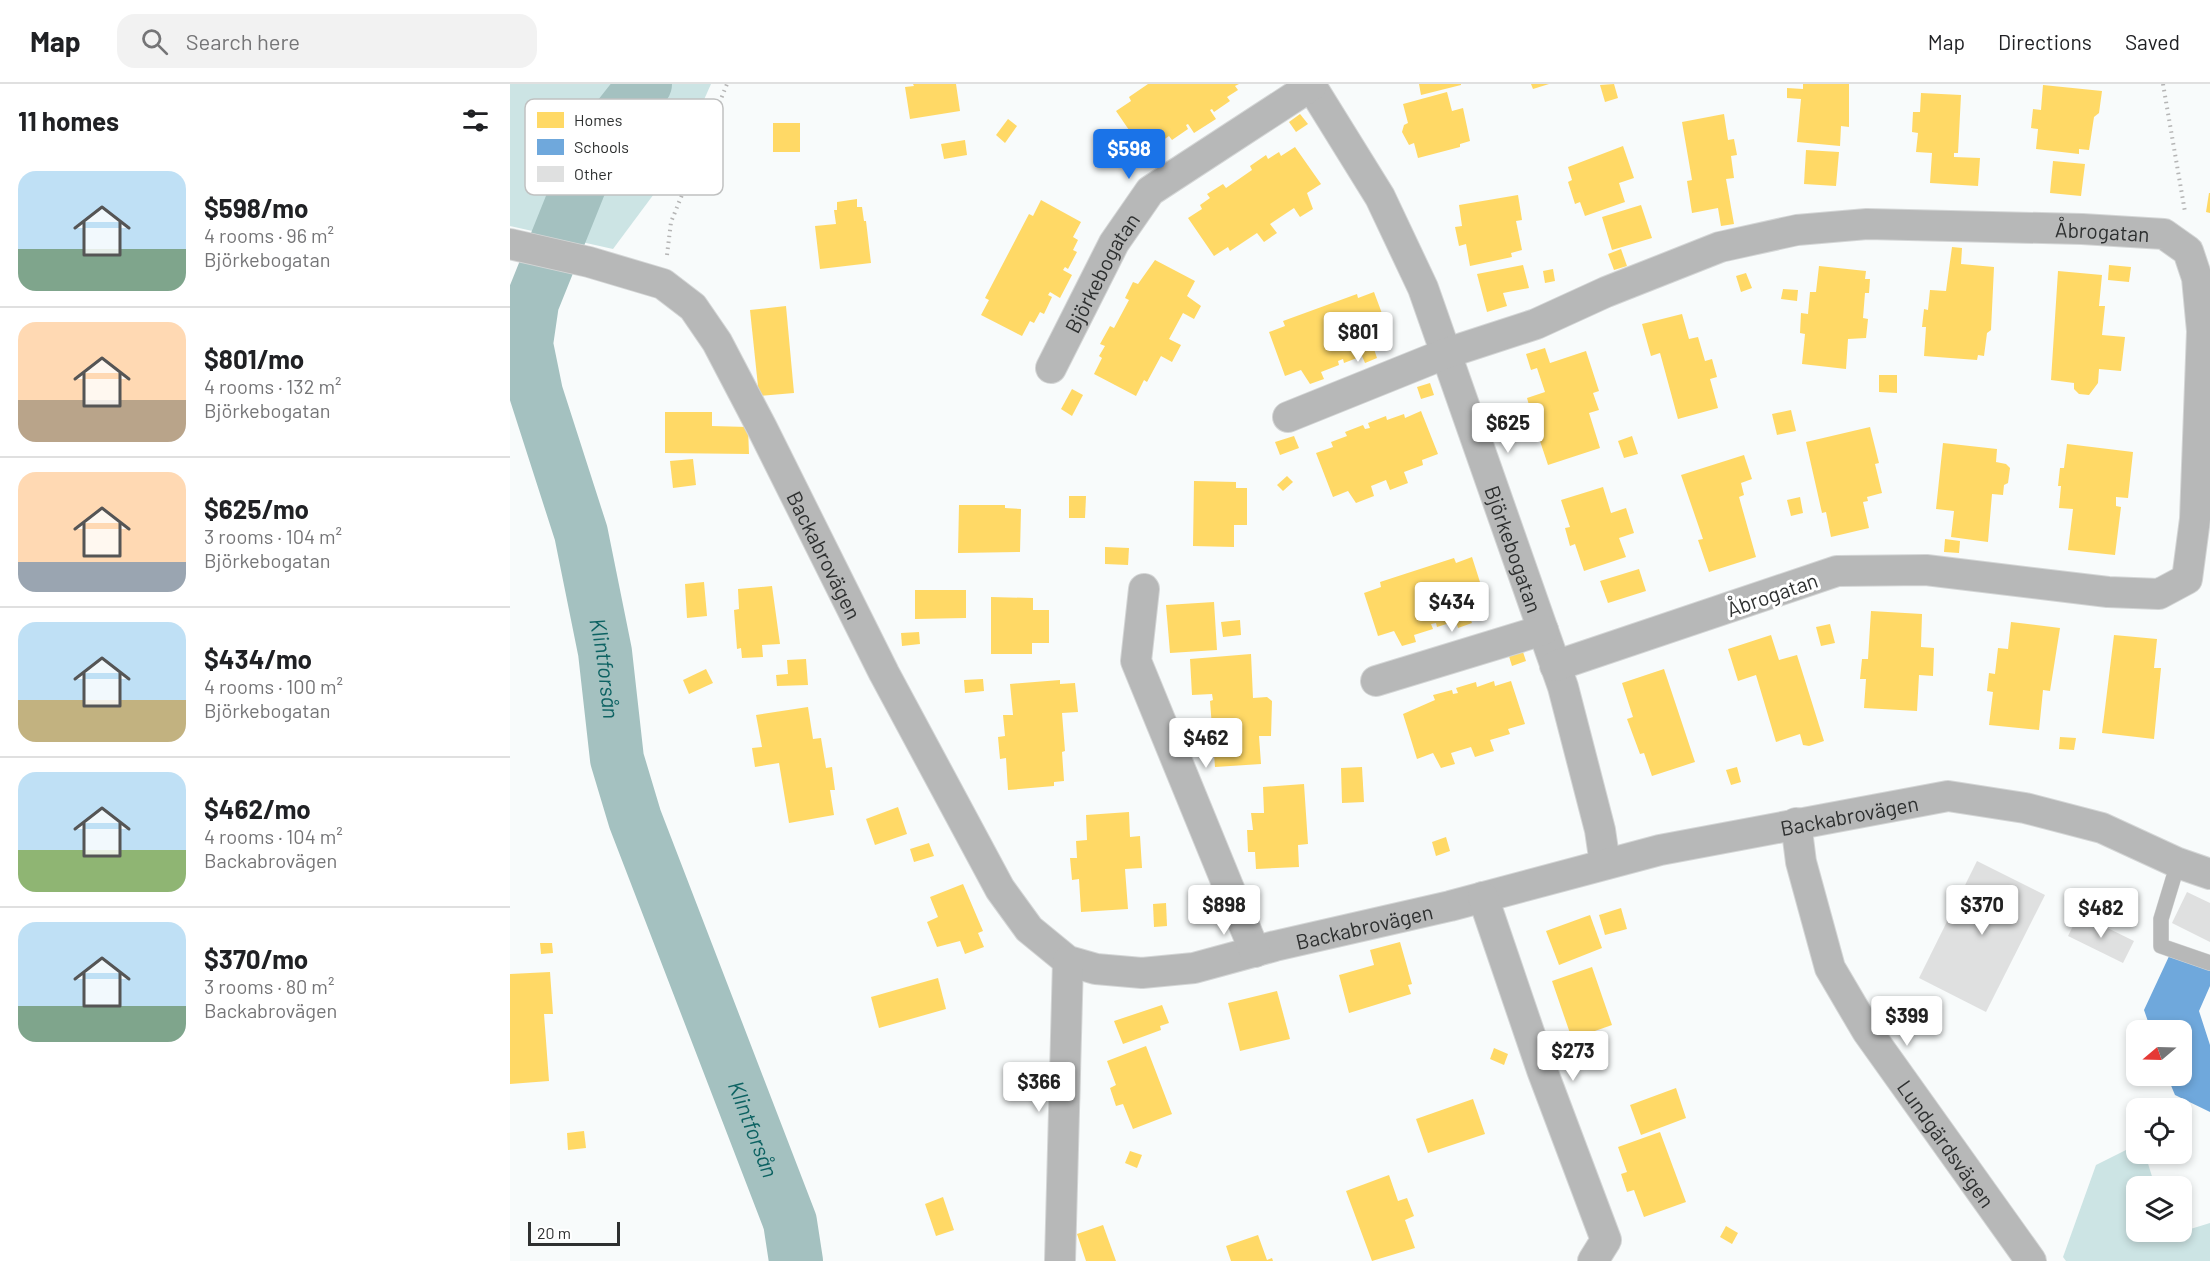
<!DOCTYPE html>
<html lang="en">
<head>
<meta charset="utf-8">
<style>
  body { margin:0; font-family:Barlow,sans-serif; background:#f2f2f2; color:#202124; height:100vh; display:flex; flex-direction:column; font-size:22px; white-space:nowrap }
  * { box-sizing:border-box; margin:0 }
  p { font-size:20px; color:#757577 }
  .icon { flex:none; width:33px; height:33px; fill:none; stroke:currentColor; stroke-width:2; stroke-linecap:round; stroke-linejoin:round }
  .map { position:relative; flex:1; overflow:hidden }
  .side { display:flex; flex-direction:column; background:#fff; width:510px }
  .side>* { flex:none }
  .needle { width:39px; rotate:251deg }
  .tools { position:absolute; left:1616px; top:936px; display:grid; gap:12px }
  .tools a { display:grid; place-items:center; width:66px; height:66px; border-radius:12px; background:#fff; box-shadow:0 3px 9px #0003; font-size:30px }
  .scale { position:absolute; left:18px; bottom:15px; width:92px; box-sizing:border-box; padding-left:6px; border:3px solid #2e3030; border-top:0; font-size:16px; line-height:21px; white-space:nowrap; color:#2e3030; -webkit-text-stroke:4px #fff; paint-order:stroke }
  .price { position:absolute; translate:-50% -51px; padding:0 14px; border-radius:6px; background:#fff; color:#222; font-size:20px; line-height:39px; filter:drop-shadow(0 2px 3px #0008) }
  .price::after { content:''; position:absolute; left:50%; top:36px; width:18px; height:14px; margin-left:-9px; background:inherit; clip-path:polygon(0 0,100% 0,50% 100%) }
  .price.on { background:#1a73e8; color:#fff }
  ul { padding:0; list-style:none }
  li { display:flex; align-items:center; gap:18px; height:150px; padding:0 18px }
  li+li { border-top:2px solid #e0e0e0 }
  li span { display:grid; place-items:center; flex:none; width:168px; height:120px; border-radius:18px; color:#555 }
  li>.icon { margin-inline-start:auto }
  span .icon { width:72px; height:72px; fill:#fffc; stroke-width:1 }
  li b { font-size:26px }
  h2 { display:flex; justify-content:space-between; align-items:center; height:72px; padding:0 18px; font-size:26px }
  header { display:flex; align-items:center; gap:36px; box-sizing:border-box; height:84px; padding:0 30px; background:#fff; border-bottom:2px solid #e0e0e0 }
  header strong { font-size:28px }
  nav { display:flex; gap:33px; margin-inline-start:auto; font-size:21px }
  .search { width:420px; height:54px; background:#f2f2f2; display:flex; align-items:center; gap:15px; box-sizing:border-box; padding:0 21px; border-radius:18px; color:#757577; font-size:22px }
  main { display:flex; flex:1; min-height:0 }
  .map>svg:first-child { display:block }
  .forest { fill:#cce4e4 }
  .homes { fill:#ffd966 }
  .schools { fill:#6fa8dc }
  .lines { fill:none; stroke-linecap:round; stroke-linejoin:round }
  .river { stroke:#a4c1c0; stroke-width:54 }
  .building { fill:#dfe0e0 }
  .service-casing { stroke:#d4d6d6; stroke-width:16 }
  .minor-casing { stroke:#d4d6d6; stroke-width:32 }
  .path { stroke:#b5b5b5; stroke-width:4; stroke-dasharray:1.5 4.5; stroke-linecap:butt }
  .service { stroke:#b7b8b8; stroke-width:15 }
  .minor { stroke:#b7b8b8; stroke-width:30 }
  .labels { text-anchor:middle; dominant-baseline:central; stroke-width:6; stroke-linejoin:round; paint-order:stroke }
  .street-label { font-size:21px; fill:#2e3030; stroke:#fff }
  .water-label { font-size:22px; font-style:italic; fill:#0d6262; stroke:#fff }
  .key { fill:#fff; stroke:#c0c1c1; stroke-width:1.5 }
  .key-label { font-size:16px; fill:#2e3030 }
</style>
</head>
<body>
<header>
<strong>Map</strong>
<div class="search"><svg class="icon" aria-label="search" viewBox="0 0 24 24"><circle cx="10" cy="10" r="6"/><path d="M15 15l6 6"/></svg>Search here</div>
<nav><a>Map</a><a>Directions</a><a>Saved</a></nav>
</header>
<main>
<section class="side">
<h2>11 homes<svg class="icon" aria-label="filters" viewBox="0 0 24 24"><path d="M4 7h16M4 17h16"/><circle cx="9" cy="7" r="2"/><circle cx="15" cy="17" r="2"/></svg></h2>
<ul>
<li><span style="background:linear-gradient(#bfe0f5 65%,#7fa58c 0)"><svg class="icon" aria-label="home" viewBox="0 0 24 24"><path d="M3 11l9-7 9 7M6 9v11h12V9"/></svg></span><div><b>$598/mo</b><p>4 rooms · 96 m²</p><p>Björkebogatan</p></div></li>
<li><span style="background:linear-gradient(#ffd9b3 65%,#b9a48a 0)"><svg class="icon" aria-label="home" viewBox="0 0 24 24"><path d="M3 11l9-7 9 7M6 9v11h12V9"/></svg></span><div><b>$801/mo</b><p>4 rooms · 132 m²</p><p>Björkebogatan</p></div></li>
<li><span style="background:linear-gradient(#ffd9b3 75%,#9aa5b1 0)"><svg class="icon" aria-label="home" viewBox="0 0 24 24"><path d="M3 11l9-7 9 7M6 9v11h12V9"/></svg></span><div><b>$625/mo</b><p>3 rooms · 104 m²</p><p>Björkebogatan</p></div></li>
<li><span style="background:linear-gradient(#bfe0f5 65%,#c2b280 0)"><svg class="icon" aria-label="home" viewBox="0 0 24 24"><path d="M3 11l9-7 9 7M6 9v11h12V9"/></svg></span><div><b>$434/mo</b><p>4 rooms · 100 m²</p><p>Björkebogatan</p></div></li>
<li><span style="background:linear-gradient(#bfe0f5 65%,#8fb573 0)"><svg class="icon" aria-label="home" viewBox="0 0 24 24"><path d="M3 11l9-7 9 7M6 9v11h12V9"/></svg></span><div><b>$462/mo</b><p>4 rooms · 104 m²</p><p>Backabrovägen</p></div></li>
<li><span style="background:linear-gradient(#bfe0f5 70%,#7fa58c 0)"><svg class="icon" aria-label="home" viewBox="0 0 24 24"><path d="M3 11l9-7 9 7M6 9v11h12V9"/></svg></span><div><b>$370/mo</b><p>3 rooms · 80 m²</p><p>Backabrovägen</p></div></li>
</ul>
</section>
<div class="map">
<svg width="1700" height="1177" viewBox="0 0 1700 1177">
  <rect width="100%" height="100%" fill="#f8fbfb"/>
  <g class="forest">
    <polygon points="0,0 201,0 164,83 103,165 0,142"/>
    <polygon points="1626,1061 1626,1070 1635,1070 1645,1102 1626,1102 1626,1148 1659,1148 1661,1151 1700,1139 1700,1177 1556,1177 1553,1173 1586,1081"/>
  </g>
  <g class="homes">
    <polygon points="403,0 446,0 450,27 400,35 395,3 404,2"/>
    <polygon points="638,0 729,0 725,2 728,6 717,13 720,17 704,28 702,25 700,26 706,35 684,49 678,40 676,41 678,45 662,56 659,52 649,59 646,56 632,65 606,27 621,17 619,13"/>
    <polygon points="909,0 951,0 951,1 911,11"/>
    <polygon points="1021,0 1039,0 1023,5"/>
    <polygon points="1104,0 1108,14 1095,18 1090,1"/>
    <polygon points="1293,0 1339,0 1339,43 1331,42 1330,62 1287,58 1291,15 1277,14 1277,4 1293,5"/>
    <polygon points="1533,1 1592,7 1589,29 1584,33 1579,66 1569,65 1569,70 1526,65 1528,45 1521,44 1523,25 1531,26"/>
    <polygon points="937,8 942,27 953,24 960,57 950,60 950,63 908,74 904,59 899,61 892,48 894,41 898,39 893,20"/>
    <polygon points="1411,9 1451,11 1448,69 1444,69 1444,73 1470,74 1468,102 1420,99 1422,69 1406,68 1408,49 1402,48 1403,28 1410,28"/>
    <polygon points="790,30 798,40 786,48 779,38"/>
    <polygon points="1214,30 1218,56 1224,55 1227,71 1221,72 1224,94 1216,95 1224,140 1211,142 1208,124 1182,129 1177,97 1182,96 1172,38"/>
    <polygon points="498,35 507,42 495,59 486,51"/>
    <rect x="263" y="39" width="27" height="29"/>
    <polygon points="455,56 457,71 434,75 431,60"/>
    <polygon points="1113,62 1124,94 1109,99 1115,118 1075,132 1070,118 1065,120 1058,98 1062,96 1058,83"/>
    <polygon points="785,63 811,100 797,109 803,125 790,133 784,124 760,140 767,149 754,158 747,149 720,167 718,163 704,172 678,134 692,125 690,121 700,114 697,110 713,100 716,104 742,86 740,82 756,71 758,75 769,68 771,72"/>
    <polygon points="1296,66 1329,68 1326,102 1294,100"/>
    <polygon points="1543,77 1575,80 1571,112 1540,109"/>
    <polygon points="1699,109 1700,109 1700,129 1696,128"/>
    <polygon points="1008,111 1012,136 1006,137 1012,166 1001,169 1002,173 960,182 956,160 949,162 945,143 952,142 949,121"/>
    <polygon points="347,115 347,123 352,123 354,137 356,137 361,179 310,185 305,142 326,140 324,126 327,126 327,118"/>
    <polygon points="531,116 571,138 563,153 568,156 563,166 567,168 558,185 555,183 553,186 562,191 550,214 540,208 538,211 542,213 534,230 530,228 524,239 520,237 512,252 471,231 479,216 475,214 519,130 523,132"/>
    <polygon points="1131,121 1142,154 1102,166 1092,133"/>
    <polygon points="1442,163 1452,164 1451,180 1484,183 1481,246 1477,249 1474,272 1468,271 1467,276 1414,272 1416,243 1412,243 1414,225 1418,226 1420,206 1436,207"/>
    <polygon points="1111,165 1117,182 1104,186 1098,170"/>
    <polygon points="645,176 685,197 677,212 691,222 684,235 673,229 659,255 671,261 662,278 651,272 637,298 634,296 626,312 584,290 592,274 589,272 595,262 590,260 600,242 604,244 619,216 615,214 623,198 628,200"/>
    <polygon points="1013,181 1019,204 993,209 997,222 977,228 967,190"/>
    <polygon points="1599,181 1621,183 1619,198 1598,196"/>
    <polygon points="1309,182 1356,187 1355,195 1360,195 1359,209 1355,209 1353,234 1358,235 1356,254 1338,255 1336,285 1292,280 1295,250 1290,249 1291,229 1298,230 1300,208 1306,208"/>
    <polygon points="1043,185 1045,197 1035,199 1033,187"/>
    <polygon points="1548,187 1592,191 1589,222 1595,222 1592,251 1615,253 1611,287 1589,285 1588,299 1579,311 1569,310 1564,305 1564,299 1541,296"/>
    <polygon points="1236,189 1242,204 1231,208 1226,192"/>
    <polygon points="1273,205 1288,206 1287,217 1271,215"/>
    <polygon points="864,208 880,251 865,257 867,261 863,262 867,274 855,279 852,272 834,279 833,275 828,277 829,281 811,288 814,295 800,300 791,286 775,292 759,248 775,242 773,237 847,210 848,214"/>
    <polygon points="276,222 284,309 249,312 240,226"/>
    <polygon points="1172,230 1179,255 1188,253 1195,277 1202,275 1207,293 1200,295 1208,324 1168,335 1150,269 1141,272 1132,240"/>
    <polygon points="1035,264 1040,279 1076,267 1089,307 1083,309 1089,326 1079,329 1090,364 1038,381 1029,354 1025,356 1019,337 1023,335 1017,314 1035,308 1027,284 1021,286 1016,270"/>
    <polygon points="1369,291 1387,291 1387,309 1369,308"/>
    <polygon points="920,299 924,311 911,315 907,303"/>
    <polygon points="562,305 573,311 562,332 551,325"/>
    <polygon points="1281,326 1286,347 1267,351 1262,330"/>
    <polygon points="911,327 928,370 912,376 913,381 894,388 898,399 880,406 876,396 861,402 864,412 846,419 838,407 823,413 806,369 823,363 821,358 837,352 835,348 853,341 855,345 860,344 858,339 876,332 877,336 894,330 895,334"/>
    <polygon points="155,328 202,328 202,342 238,343 239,370 155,369"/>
    <polygon points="1360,343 1369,379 1365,380 1372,409 1357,413 1358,417 1353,418 1359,444 1321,453 1316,428 1312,429 1296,358"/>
    <polygon points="784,352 789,364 770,371 765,358"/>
    <polygon points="1122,352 1128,370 1114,374 1108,357"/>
    <polygon points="1433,359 1487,365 1486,378 1496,380 1500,384 1498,399 1494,401 1493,411 1482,410 1478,458 1441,453 1444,427 1426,425"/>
    <polygon points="1557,360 1623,368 1618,414 1606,413 1606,422 1611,423 1605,471 1558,466 1563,425 1549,424 1551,402 1548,402 1550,384 1554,384"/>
    <polygon points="1234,371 1242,395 1231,399 1234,411 1229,413 1246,473 1199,488 1188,456 1193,455 1171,391"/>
    <polygon points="183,375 186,401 163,404 160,377"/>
    <polygon points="777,392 783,398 773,407 767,401"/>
    <polygon points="684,397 726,398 726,404 737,404 737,441 724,441 724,463 683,462"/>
    <polygon points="1093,403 1101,429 1116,424 1124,449 1109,454 1116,473 1074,487 1065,460 1060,462 1055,444 1060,443 1051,416"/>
    <polygon points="559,412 576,412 575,434 559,434"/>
    <polygon points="1290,413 1293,429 1281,432 1277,416"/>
    <polygon points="449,421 495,421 495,424 511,425 510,468 448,469"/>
    <polygon points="1435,455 1450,457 1449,469 1434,468"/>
    <polygon points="595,463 619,464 618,481 595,480"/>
    <polygon points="962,473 976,517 960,523 961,527 958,528 962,539 948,544 946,537 927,543 926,539 921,540 923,545 904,551 906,558 892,562 884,547 868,552 854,509 871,503 870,498 944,474 946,479"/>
    <polygon points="1129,485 1136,507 1098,519 1090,497"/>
    <polygon points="194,498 197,532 177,534 175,500"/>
    <polygon points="262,502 270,560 252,561 253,573 232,574 231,564 227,565 224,526 229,525 228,505"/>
    <polygon points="405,506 456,506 456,534 405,535"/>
    <polygon points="481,513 523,514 523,526 539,526 539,559 522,559 522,570 481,570"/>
    <polygon points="704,518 707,566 660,569 656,521"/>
    <polygon points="1361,527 1412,530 1411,563 1424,564 1423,592 1409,591 1407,627 1354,624 1356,595 1350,595 1352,575 1358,575"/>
    <polygon points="730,536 731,551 713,553 711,538"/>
    <polygon points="1501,538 1550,544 1540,607 1533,606 1529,646 1479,641 1483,608 1477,607 1479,589 1485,590 1488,564 1498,565"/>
    <polygon points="1320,540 1325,559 1311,562 1306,543"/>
    <polygon points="409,548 410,560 392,562 391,549"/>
    <polygon points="1261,551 1269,576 1287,571 1314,657 1299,662 1293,661 1290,650 1266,658 1246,591 1228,597 1218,565"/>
    <polygon points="1604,551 1647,555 1644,584 1651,584 1644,655 1592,649"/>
    <polygon points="1012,565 1016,577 1002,582 998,569"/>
    <polygon points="741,570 743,614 757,613 762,617 761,652 749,652 751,680 705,683 700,617 703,616 702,610 682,611 680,575"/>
    <polygon points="296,575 298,601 267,602 266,591 278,590 277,576"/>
    <polygon points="196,585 203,599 179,610 173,596"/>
    <polygon points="1154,585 1185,678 1142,692 1134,669 1130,670 1117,635 1123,633 1112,599"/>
    <polygon points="473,595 474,607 455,609 454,596"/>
    <polygon points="550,596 550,600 565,599 568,628 552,629 555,667 552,668 554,697 544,698 544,702 498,706 496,674 490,675 488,653 495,652 493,631 503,631 500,600"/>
    <polygon points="984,597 985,602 1001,597 1015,640 998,645 1000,650 980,656 984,667 965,673 961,663 941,669 945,680 931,684 923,669 907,675 893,630 925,616 923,611 942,606 943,610 948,609 946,604 966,598 967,603"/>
    <polygon points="298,623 303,655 311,654 316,684 322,683 325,706 320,706 324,731 279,739 269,679 245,683 242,664 252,663 246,631"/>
    <polygon points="1550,653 1566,654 1564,666 1549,665"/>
    <polygon points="852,683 854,718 832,719 831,684"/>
    <polygon points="1227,683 1231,698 1221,701 1216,686"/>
    <polygon points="794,700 798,760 788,761 789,783 746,785 745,768 738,768 737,746 743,746 741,729 754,729 753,703"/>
    <polygon points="388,723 397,750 365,761 356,735"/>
    <polygon points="619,728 620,753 630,752 632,784 615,785 618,825 571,828 569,795 562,796 560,774 567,774 566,757 577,756 576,731"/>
    <polygon points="936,753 940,767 926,772 922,758"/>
    <polygon points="419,759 424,772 404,778 400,765"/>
    <polygon points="453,800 473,847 468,849 474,863 455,870 450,857 427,863 417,838 428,833 420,813"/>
    <polygon points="656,819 657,842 644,843 643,820"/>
    <polygon points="1111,824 1117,845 1095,851 1089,831"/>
    <polygon points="1080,831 1092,864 1049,881 1036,847"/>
    <polygon points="890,858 902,900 898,901 901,910 839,929 829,891 864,881 860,866"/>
    <polygon points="30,859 42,859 43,869 31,870"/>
    <polygon points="1082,883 1102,941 1062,955 1042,897"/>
    <polygon points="40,888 43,930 34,930 39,997 0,1000 0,890"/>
    <polygon points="428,894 436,925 369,944 361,913"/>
    <polygon points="767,907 780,955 730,967 718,919"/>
    <polygon points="652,921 659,939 650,942 651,946 613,960 604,937"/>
    <polygon points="636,962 662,1030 623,1045 613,1020 606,1022 600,1004 606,1001 597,977"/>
    <polygon points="984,964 998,970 994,981 980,975"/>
    <polygon points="1166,1004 1176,1034 1131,1051 1120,1021"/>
    <polygon points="963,1015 975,1050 918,1069 906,1035"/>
    <polygon points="74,1047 76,1064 58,1066 57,1049"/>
    <polygon points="1150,1048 1176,1118 1134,1133 1124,1106 1117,1108 1111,1090 1117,1088 1108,1063"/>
    <polygon points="620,1067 632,1071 627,1084 615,1079"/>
    <polygon points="879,1091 888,1117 897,1114 904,1132 895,1136 905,1164 862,1177 836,1107"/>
    <polygon points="433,1113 444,1146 426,1152 415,1120"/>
    <polygon points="593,1141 606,1177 576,1177 567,1150"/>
    <polygon points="1216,1142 1228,1149 1222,1160 1210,1153"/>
    <polygon points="748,1151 757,1176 762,1174 763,1177 721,1177 716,1162"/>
  </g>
  <polygon class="schools" points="1661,868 1700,887 1700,902 1689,927 1700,961 1700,1028 1665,1011 1657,992 1671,992 1671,946 1641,946 1634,926"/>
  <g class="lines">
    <path class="river" id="s1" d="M135,0L109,33L71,97L22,219L16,260L26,309L71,449L95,568L107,675L125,735L280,1138L286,1177"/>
  </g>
  <g class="building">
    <polygon points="1467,777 1535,811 1476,928 1409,894"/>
    <polygon points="1677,808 1700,819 1700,858 1662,839"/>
    <polygon points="1569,830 1624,857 1613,879 1558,852"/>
  </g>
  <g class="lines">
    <g class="service-casing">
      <polyline id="service" points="1668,779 1651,835 1651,862 1700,879"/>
    </g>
    <g class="minor-casing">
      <g id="minor">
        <path id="s2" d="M800,0L870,113L913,204L1053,603L1090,746L1095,780"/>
        <path id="s3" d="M0,160L79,178L153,200L183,223L207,258L252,344L374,589L490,805L519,845L558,877L586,885L632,889L684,884L765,862L940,822L1150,766L1438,712L1515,724L1592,744L1668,779L1700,790"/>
        <path id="s4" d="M541,284L604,159L640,107L801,2"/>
        <path id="s5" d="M778,333L937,269L1026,240L1096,208L1210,163L1287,146L1357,140L1572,145L1654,150L1678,167L1687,194L1692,247L1685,435L1677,495L1649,510L1598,508L1416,486L1327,487L1045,582"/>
        <polyline points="634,505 626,577 745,868"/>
        <polyline points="866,597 1033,546"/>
        <path id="s6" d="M1286,739L1291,778L1320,884L1357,947L1521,1177"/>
        <polyline points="973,813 1032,986 1096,1156 1083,1177"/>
        <polyline points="550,1177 558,877"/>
      </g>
    </g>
    <g class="path">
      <polyline points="1653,0 1675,128"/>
      <polyline points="157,171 161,138 217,0"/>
    </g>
    <use href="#service" class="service"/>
    <use href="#minor" class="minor"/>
  </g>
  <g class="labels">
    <g class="street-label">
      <text stroke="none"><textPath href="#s5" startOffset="849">Åbrogatan</textPath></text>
      <text stroke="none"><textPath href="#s4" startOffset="108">Björkebogatan</textPath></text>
      <text stroke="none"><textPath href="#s2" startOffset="510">Björkebogatan</textPath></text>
      <text stroke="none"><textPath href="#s3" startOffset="477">Backabrovägen</textPath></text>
      <text transform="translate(1262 510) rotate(-19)">Åbrogatan</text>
      <text stroke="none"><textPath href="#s3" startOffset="1755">Backabrovägen</textPath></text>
      <text stroke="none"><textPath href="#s3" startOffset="1257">Backabrovägen</textPath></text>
      <text stroke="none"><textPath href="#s6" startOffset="360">Lundgärdsvägen</textPath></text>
    </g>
    <g class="water-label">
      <text stroke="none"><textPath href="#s1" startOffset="624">Klintforsån</textPath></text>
      <text stroke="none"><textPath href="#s1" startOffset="1110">Klintforsån</textPath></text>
    </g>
  </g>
  <rect x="15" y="15" width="198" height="96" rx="9" class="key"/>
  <rect x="27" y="28" width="27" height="16" fill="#ffd966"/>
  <rect x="27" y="55" width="27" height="16" fill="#6fa8dc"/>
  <rect x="27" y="82" width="27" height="16" fill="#dfe0e0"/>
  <g class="key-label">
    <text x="64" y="42">Homes</text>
    <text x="64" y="69">Schools</text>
    <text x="64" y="96">Other</text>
  </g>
</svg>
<div class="tools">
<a><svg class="needle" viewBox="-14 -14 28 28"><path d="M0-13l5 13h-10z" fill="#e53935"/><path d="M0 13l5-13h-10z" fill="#757577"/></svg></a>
<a><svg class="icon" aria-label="locate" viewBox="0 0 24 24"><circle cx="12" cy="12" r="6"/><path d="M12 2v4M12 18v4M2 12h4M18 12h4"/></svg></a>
<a><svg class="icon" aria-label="layers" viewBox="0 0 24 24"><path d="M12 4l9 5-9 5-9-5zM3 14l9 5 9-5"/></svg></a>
</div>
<div class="scale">20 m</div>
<b class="price on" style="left:619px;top:96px">$598</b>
<b class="price" style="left:848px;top:279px">$801</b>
<b class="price" style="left:998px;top:370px">$625</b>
<b class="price" style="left:942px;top:549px">$434</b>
<b class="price" style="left:696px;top:685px">$462</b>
<b class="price" style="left:714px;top:852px">$898</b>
<b class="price" style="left:1472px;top:852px">$370</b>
<b class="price" style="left:1591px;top:855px">$482</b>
<b class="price" style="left:1397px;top:963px">$399</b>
<b class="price" style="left:1063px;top:998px">$273</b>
<b class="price" style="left:529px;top:1029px">$366</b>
</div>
</main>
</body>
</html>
